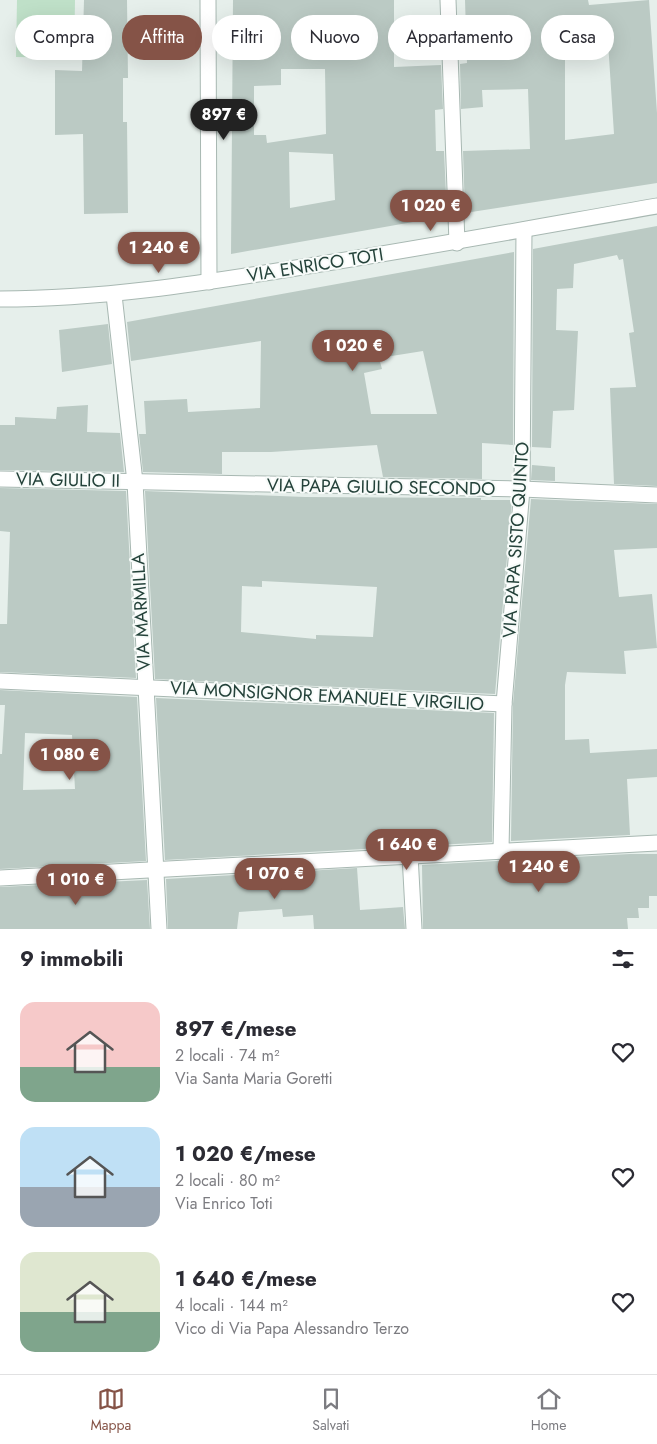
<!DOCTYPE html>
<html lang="it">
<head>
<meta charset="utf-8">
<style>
  body { margin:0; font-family:Jost,sans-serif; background:#f2f2f3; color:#2b2b33; height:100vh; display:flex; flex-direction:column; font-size:19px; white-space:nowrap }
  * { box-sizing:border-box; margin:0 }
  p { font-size:16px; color:#7c7c81 }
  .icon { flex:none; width:28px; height:28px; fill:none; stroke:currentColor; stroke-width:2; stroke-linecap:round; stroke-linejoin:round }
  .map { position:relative; height:929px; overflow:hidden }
  .side { display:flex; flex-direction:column; background:#fff; flex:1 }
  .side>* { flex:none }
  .top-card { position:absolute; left:15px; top:15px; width:628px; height:45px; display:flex; gap:10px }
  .price { position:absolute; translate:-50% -42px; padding:0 11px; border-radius:18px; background:#855347; color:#fff; font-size:16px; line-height:32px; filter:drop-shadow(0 1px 2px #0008) }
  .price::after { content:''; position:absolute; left:50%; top:30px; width:15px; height:11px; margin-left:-8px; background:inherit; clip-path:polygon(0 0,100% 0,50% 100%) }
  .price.on { background:#222; color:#fff }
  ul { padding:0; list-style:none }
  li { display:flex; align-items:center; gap:15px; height:125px; padding:0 20px }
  li span { display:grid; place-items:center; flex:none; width:140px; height:100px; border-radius:15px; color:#555 }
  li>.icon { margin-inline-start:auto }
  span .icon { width:60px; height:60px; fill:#fffc; stroke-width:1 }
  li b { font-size:21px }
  h2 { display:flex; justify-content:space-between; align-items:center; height:60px; padding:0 20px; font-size:21px }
  .tag { padding:0 18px; border-radius:22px; background:#fff; box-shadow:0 5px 20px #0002; font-size:18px; line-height:45px }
  .tag.on { background:#855347; color:#fff }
  .dock { display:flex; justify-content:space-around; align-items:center; height:70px; border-top:1px solid #e1e1e2; background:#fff; font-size:14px; color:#7c7c81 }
  .dock a { display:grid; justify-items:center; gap:2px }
  .dock .on { color:#855347 }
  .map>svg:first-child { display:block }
  .green { fill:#bfe0c8 }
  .building { fill:#bbcac4; fill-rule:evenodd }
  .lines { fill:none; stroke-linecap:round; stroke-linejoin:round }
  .minor-casing { stroke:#a8b8b2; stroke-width:17 }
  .tertiary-casing { stroke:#a8b8b2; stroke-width:17 }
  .minor { stroke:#fff; stroke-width:15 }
  .tertiary { stroke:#fff; stroke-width:15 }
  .labels { text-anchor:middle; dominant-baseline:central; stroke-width:4; stroke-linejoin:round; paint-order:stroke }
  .street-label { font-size:18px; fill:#24423a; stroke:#f7fbf9 }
</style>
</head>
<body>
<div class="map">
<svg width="657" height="929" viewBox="0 0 657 929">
  <rect width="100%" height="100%" fill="#e6efeb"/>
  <polygon class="green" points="17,0 75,0 74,58 16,57"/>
  <g class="building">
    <polygon points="84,0 127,0 128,78 123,78 123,122 127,122 128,213 84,214 83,134 55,135 55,70 82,71"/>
    <path d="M233,0H394V67L441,65L443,109L435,110L436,151H444L447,216L231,254ZM281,69H325L326,134L267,143L266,135H254V86L281,85ZM289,152L333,154L335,200L290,208Z"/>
    <path d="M465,0H588L589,5L649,0L657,113V183L465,213L463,151L530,149L528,89L482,90L483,107L461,109L460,64L467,63ZM608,42L614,134L565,140V48Z"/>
    <polygon points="657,226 657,486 614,484 610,388 636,387 629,333 634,332 623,259 619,260 617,255 574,264 573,288 557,289 556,330 578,331 574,410 553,411 551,448 532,447 533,249"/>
    <path d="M514,252L513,445L482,443V479L383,477L377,445L271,452H222V474L143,472L139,434H146L144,401L187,399L188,412L260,408L261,341L131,361L127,322ZM423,351L437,414H371L364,373L382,369L379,358Z"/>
    <polygon points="108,324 112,364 62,372 59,330"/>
    <polygon points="88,405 87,432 120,433 124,472 0,470 0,425 15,425 15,417 56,419 57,407"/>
    <polygon points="532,465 555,467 555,481 531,480"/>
    <polygon points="0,488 126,491 136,678 0,672 0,624 7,624 10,532 0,531"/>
    <path d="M145,491L305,497L481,498V500H512L495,694L155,679ZM262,581L377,587L373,637L316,635V639L241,632L242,586L262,587Z"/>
    <polygon points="531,499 657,504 657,548 614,550 619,597 652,594 657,648 624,651 626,674 567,672 565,685 565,740 589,739 590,753 657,749 657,777 627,779 630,835 511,841 513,704"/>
    <path d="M0,690L137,697L146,861L0,869V754H2L5,705H0ZM25,733L72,735L75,789L23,790Z"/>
    <polygon points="156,698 494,713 492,842 165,860"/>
    <polygon points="630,854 657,854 657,896 649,896 649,908 638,908 639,918 627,918 628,929 423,929 422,865"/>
    <polygon points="357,868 360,910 403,907 405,929 314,929 313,915 283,917 282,909 239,912 237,929 168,929 166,879"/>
    <polygon points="147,880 150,929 0,929 0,887"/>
  </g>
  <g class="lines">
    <g class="minor-casing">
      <g id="minor">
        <polyline points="208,0 209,282"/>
        <polyline points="448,0 457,243"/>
        <polyline points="0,479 522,489 657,495"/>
        <polyline points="0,681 504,704"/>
        <polyline points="501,850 504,704 522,489 524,230"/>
        <polyline points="410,855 414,929"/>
        <polyline points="0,878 657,843"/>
      </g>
    </g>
    <g class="tertiary-casing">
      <g id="tertiary">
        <polyline points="114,295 135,482 159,929"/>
        <path d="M0,299C100,299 198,284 296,268C417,249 537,227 657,206"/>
      </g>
    </g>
    <use href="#minor" class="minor"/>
    <use href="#tertiary" class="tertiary"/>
  </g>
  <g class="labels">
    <g class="street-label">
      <text transform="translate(315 265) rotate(-9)">VIA ENRICO TOTI</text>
      <text transform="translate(68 480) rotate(1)">VIA GIULIO II</text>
      <text transform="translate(381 487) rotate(1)">VIA PAPA GIULIO SECONDO</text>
      <text transform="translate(516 540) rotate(-86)">VIA PAPA SISTO QUINTO</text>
      <text transform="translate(141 612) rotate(-93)">VIA MARMILLA</text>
      <text transform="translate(327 696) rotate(3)">VIA MONSIGNOR EMANUELE VIRGILIO</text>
    </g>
  </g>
</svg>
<b class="price on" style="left:224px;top:141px">897 €</b>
<b class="price" style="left:431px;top:232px">1 020 €</b>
<b class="price" style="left:159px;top:274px">1 240 €</b>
<b class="price" style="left:353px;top:372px">1 020 €</b>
<b class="price" style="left:70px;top:781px">1 080 €</b>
<b class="price" style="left:407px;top:871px">1 640 €</b>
<b class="price" style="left:539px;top:893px">1 240 €</b>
<b class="price" style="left:275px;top:900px">1 070 €</b>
<b class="price" style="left:76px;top:906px">1 010 €</b>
<div class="top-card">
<a class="tag">Compra</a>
<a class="tag on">Affitta</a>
<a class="tag">Filtri</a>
<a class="tag">Nuovo</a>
<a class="tag">Appartamento</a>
<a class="tag">Casa</a>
</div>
</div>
<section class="side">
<h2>9 immobili<svg class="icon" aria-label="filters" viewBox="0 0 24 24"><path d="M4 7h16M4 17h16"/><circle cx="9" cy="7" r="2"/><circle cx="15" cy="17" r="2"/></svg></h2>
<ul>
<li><span style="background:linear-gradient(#f6c9c9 65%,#7fa58c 0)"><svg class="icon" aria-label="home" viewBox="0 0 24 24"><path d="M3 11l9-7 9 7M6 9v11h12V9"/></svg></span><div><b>897 €/mese</b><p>2 locali · 74 m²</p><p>Via Santa Maria Goretti</p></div><svg class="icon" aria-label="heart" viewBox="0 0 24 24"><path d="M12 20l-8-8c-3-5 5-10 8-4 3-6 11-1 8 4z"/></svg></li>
<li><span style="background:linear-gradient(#bfe0f5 60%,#9aa5b1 0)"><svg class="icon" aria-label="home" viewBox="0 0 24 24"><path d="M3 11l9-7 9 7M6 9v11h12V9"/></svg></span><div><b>1 020 €/mese</b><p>2 locali · 80 m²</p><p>Via Enrico Toti</p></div><svg class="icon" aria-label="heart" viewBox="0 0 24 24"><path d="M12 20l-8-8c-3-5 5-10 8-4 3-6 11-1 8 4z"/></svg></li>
<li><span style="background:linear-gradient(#dfe7d0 60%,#7fa58c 0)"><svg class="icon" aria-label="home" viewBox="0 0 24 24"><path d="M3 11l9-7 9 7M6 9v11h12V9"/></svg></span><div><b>1 640 €/mese</b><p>4 locali · 144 m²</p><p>Vico di Via Papa Alessandro Terzo</p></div><svg class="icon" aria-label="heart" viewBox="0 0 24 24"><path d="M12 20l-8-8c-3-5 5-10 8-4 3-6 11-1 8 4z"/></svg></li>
</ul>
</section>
<nav class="dock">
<a class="on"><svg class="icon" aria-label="map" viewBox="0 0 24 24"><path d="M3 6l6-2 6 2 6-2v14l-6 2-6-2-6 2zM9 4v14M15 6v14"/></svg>Mappa</a>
<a><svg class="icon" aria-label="saved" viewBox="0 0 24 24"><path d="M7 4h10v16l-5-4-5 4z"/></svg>Salvati</a>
<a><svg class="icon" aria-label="home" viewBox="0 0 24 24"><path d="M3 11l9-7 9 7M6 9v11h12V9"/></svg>Home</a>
</nav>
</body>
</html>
